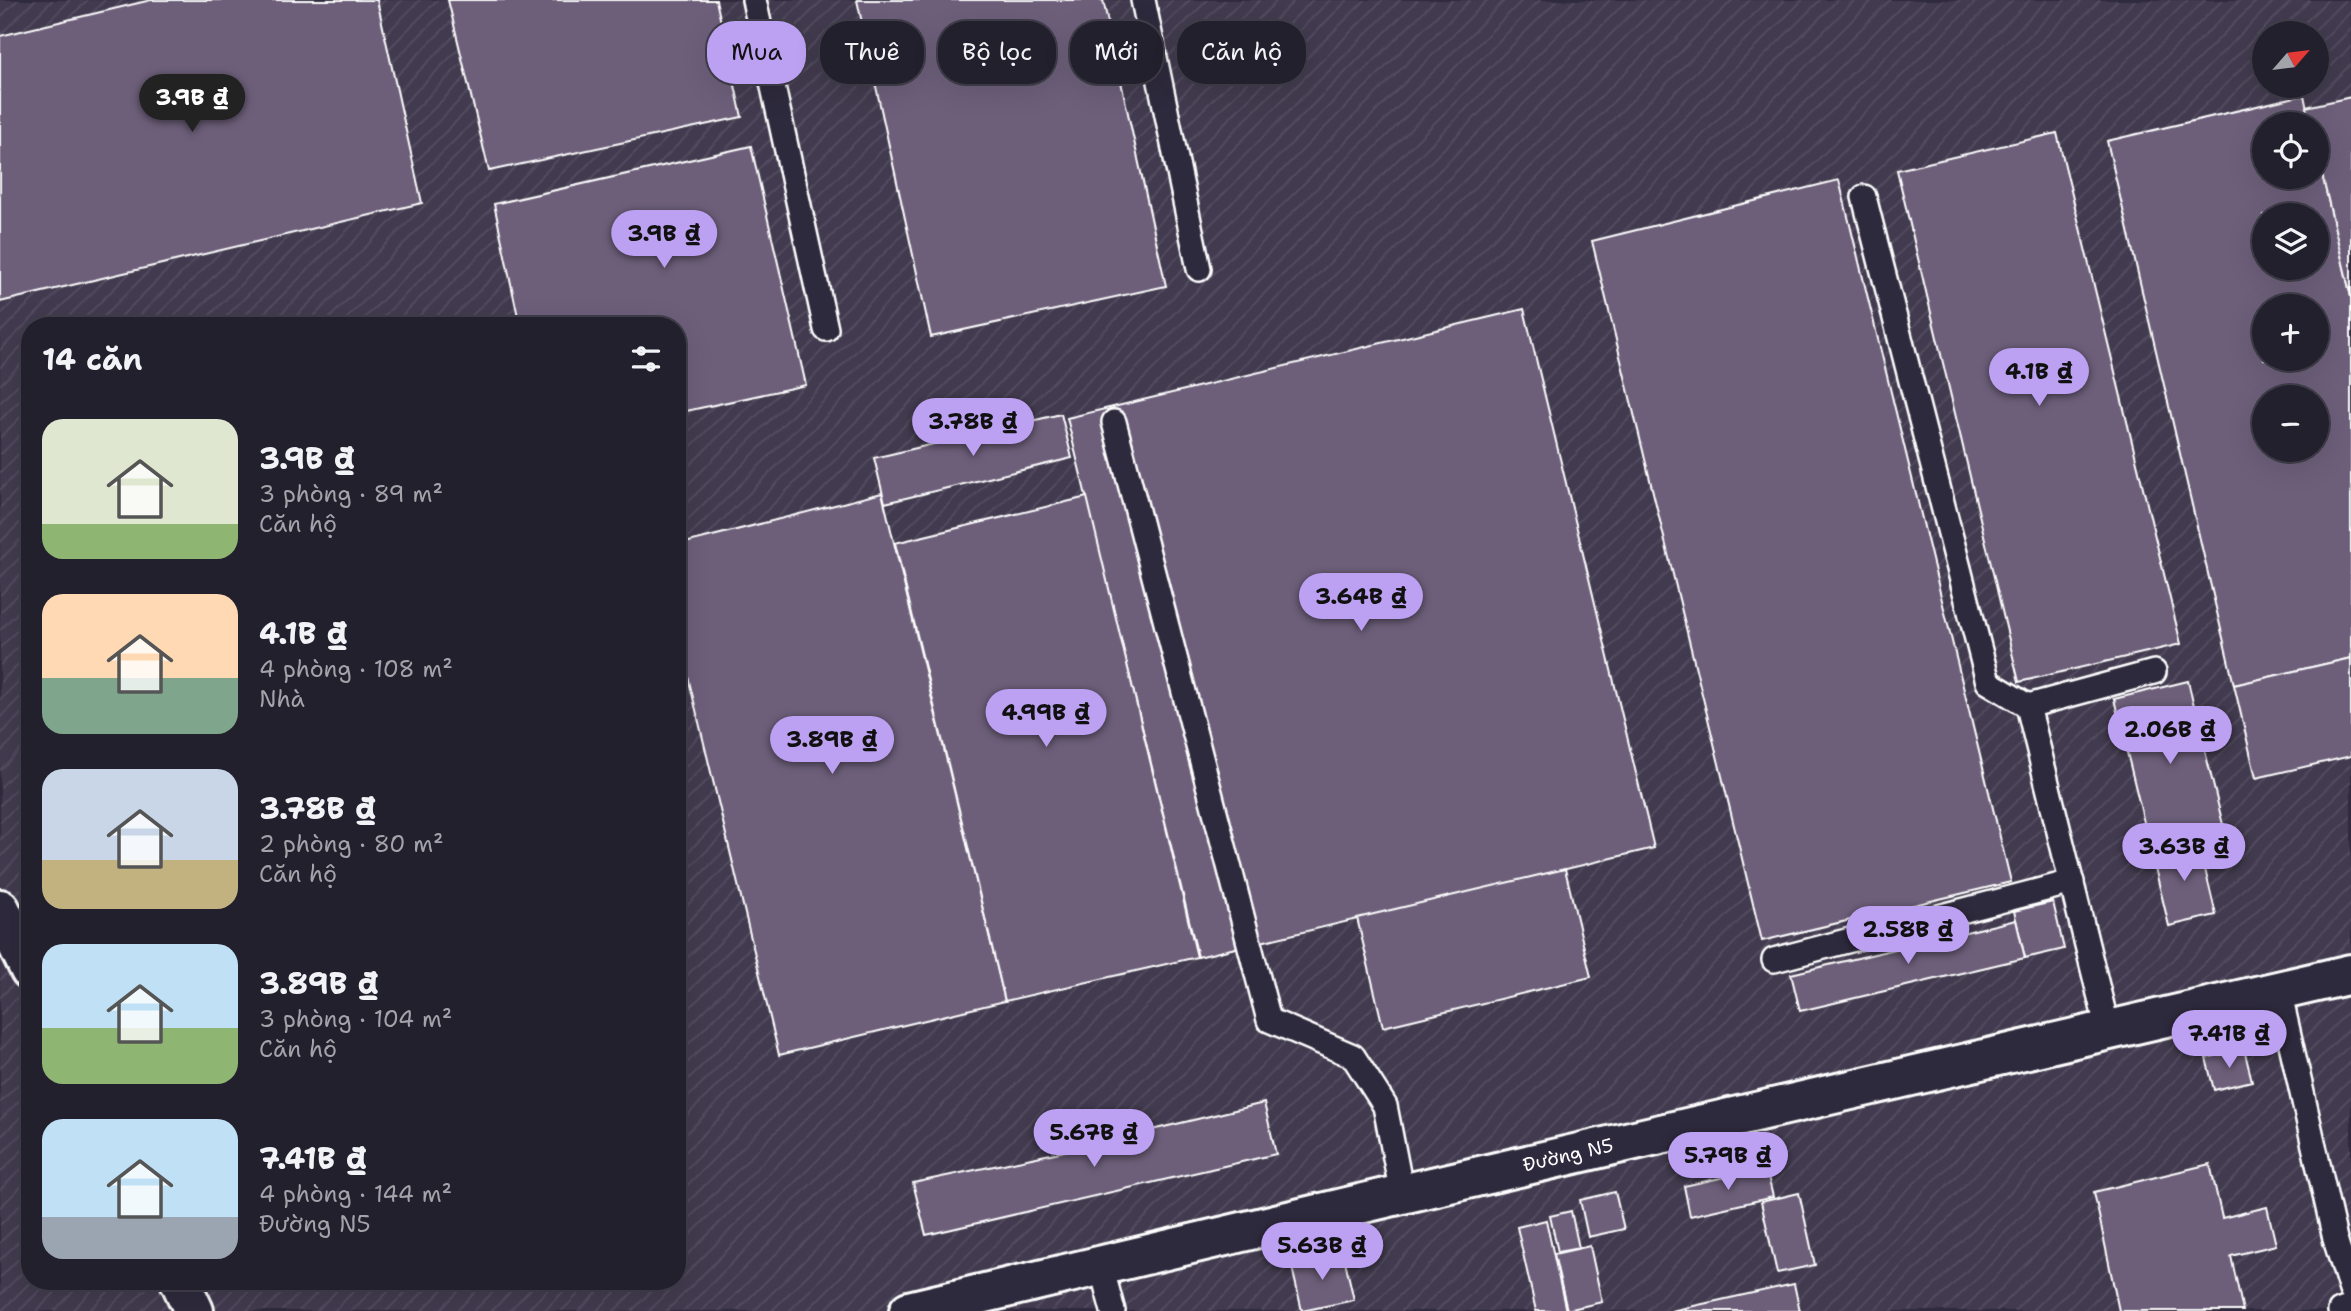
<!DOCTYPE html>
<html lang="vi">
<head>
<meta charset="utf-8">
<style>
  body { margin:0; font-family:"Shantell Sans",sans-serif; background:#2f2d3a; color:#f1f3f6; height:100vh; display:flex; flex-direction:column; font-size:26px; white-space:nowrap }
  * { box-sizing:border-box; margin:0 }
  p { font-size:23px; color:#a3a3aa }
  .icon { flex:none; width:38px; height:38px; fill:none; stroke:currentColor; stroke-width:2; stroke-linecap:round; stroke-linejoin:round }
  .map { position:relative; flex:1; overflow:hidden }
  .details { position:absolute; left:21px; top:317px; width:665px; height:973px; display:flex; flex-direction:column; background:#23202e; border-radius:28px; box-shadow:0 7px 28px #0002,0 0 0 2px #403e4a }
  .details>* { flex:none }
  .banner { position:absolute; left:707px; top:21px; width:665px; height:63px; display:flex; gap:14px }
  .needle { width:46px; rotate:62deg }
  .buttons { position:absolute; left:2252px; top:21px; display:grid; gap:14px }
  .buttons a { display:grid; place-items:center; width:77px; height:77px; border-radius:50%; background:#23202e; box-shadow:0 7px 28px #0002,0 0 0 2px #403e4a; font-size:35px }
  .price { position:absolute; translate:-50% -60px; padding:0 16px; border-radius:24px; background:#bca0f2; color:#111; font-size:23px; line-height:46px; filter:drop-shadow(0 2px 4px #0008) }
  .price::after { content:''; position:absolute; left:50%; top:42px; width:21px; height:16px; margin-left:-10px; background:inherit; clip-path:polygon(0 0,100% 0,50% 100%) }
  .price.current { background:#222; color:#fff }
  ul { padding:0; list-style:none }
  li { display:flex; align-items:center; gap:21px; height:175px; padding:0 21px }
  li span { display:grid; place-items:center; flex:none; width:196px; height:140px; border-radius:21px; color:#555 }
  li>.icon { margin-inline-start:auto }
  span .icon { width:84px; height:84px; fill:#fffc; stroke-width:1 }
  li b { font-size:30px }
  h2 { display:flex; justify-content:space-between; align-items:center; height:84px; padding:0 21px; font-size:30px }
  .chip { padding:0 24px; border-radius:28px; background:#23202e; box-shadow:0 7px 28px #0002,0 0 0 2px #403e4a; font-size:24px; line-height:63px }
  .chip.current { background:#bca0f2; color:#111 }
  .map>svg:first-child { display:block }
  .industrial { fill:url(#industrial-furrows); fill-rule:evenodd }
  .building { fill:#6d5e7a; stroke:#fff; stroke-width:2; fill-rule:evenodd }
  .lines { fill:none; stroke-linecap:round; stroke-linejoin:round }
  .service-casing { stroke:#fff; stroke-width:28 }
  .minor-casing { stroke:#fff; stroke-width:44 }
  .tertiary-casing { stroke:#fff; stroke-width:44 }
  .service { stroke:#2f2a3d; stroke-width:23 }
  .minor { stroke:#2f2a3d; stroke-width:38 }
  .tertiary { stroke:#2f2a3d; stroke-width:38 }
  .labels { text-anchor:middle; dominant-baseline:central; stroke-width:6; stroke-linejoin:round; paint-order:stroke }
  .street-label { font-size:19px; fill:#fff; stroke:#2f2a3d }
</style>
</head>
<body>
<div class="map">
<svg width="2351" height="1311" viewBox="0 0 2351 1311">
  <defs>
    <pattern id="industrial-furrows" width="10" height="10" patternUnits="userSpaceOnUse" patternTransform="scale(1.75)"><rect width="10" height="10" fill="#423a4f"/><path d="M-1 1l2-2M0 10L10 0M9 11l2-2" fill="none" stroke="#554e61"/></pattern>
  </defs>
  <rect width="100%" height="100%" fill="#2f2a3d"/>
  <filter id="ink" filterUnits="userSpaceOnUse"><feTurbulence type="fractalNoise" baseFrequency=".0143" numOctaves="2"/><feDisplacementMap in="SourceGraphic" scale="14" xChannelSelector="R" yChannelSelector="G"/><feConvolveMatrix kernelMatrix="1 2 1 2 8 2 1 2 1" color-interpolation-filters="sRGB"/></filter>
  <g filter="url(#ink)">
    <path class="industrial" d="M0,0H2351V1311H0ZM2264,33H2317V86H2264ZM2264,124H2317V177H2264ZM2264,215H2317V268H2264ZM2264,306H2317V359H2264ZM30,326H677V1281H30ZM2264,397H2317V450H2264Z"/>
    <g class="building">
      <polygon points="151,0 377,0 422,203 0,302 0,36"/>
      <polygon points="448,0 716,0 742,117 489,171"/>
      <polygon points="857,0 1103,0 1166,286 931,337"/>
      <path d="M2304,95L2310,124H2264V177H2317V153L2351,297V658L2234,685L2107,141ZM2264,215H2317V268H2264ZM2264,306H2317V359H2264ZM2264,397H2317V450H2264Z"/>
      <polygon points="2351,97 2351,297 2317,153 2317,124 2310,124 2306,107"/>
      <polygon points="2057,133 2181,644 2019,682 1897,170"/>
      <polygon points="751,146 806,385 677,413 677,326 520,326 494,204"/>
      <polygon points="1839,180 2011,882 1762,941 1592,241"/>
      <polygon points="1524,309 1654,848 1198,957 1067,418"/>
      <polygon points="1061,414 1072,458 885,503 874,458"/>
      <polygon points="882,493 1005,1001 779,1055 677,631 677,545"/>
      <polygon points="1087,497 1197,957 1005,1001 895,543"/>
      <polygon points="2351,658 2351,756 2256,778 2234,685"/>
      <polygon points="2188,681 2225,833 2151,851 2114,699"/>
      <polygon points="2198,840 2216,915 2169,926 2151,851"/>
      <polygon points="1565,869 1591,977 1383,1027 1357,918"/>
      <polygon points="2053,902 2064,949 2025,958 2014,911"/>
      <polygon points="2016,920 2025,958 1800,1011 1791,974"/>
      <polygon points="2244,1049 2252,1081 2214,1090 2206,1058"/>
      <polygon points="1264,1103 1276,1154 926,1235 913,1183 1060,1152"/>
      <polygon points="2210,1164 2222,1218 2267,1207 2276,1245 2231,1256 2243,1311 2119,1311 2094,1192"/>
      <polygon points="1766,1168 1773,1197 1690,1216 1684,1186"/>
      <polygon points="1615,1192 1624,1229 1588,1237 1580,1200"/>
      <polygon points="1799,1193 1815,1265 1777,1273 1761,1202"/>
      <polygon points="1571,1211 1579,1248 1558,1252 1550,1216"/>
      <polygon points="1546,1220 1566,1311 1536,1311 1517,1227"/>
      <polygon points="1590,1246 1602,1302 1567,1310 1554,1254"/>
      <polygon points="1343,1252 1354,1300 1302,1311 1291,1263"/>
      <polygon points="1794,1284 1800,1311 1671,1311"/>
    </g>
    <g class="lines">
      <g class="service-casing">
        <g id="service">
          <polyline points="754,0 826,329"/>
          <polyline points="1143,0 1199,269"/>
          <polyline points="1864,197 1988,682 2028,706 2108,1030"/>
          <polyline points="1114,422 1269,1020 1353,1056 1385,1106 1402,1194"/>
          <polyline points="2028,706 2154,672"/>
          <polyline points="1774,960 2072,882"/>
          <polyline points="2279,991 2335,1239 2351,1290"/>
          <polyline points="1101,1266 1113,1311"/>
          <polyline points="2340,1311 2351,1307"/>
        </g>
      </g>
      <g class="minor-casing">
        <polyline id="minor" points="909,1311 1402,1194 2351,974"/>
      </g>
      <g class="tertiary-casing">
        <g id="tertiary">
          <polyline points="0,909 30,970"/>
          <polyline points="180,1281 194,1311"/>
        </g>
      </g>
      <use href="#service" class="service"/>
      <use href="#minor" class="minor"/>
      <use href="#tertiary" class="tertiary"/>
    </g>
  </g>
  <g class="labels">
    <g class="street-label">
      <text transform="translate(1568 1155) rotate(-13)">Đường N5</text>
    </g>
  </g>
</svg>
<div class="buttons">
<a><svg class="needle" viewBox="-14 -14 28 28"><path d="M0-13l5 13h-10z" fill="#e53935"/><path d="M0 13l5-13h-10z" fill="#a3a3aa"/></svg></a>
<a><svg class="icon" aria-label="locate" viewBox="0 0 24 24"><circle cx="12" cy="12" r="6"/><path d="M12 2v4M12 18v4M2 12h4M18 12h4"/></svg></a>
<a><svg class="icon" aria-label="layers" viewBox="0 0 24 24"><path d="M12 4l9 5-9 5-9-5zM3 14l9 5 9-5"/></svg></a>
<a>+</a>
<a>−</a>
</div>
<b class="price current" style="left:192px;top:134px">3.9B ₫</b>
<b class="price" style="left:664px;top:270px">3.9B ₫</b>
<b class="price" style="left:2039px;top:408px">4.1B ₫</b>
<b class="price" style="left:973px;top:458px">3.78B ₫</b>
<b class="price" style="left:1361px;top:633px">3.64B ₫</b>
<b class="price" style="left:1046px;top:749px">4.99B ₫</b>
<b class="price" style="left:2170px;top:766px">2.06B ₫</b>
<b class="price" style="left:832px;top:776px">3.89B ₫</b>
<b class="price" style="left:2184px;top:883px">3.63B ₫</b>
<b class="price" style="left:1908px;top:966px">2.58B ₫</b>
<b class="price" style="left:2229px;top:1070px">7.41B ₫</b>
<b class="price" style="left:1094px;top:1169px">5.67B ₫</b>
<b class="price" style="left:1728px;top:1192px">5.79B ₫</b>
<b class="price" style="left:1322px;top:1282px">5.63B ₫</b>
<div class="banner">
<a class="chip current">Mua</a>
<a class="chip">Thuê</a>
<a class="chip">Bộ lọc</a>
<a class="chip">Mới</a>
<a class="chip">Căn hộ</a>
</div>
<section class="details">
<h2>14 căn<svg class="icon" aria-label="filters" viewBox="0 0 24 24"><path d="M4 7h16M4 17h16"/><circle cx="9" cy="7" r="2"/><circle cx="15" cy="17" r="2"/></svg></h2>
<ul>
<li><span style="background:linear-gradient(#dfe7d0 75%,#8fb573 0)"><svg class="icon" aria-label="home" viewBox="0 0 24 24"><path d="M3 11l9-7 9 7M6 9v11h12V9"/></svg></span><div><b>3.9B ₫</b><p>3 phòng · 89 m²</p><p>Căn hộ</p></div></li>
<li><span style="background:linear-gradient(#ffd9b3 60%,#7fa58c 0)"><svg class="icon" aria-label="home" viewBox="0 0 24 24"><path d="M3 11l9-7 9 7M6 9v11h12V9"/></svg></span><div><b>4.1B ₫</b><p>4 phòng · 108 m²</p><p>Nhà</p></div></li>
<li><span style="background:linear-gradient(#c9d6e8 65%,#c2b280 0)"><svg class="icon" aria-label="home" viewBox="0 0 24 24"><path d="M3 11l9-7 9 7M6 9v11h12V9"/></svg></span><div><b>3.78B ₫</b><p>2 phòng · 80 m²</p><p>Căn hộ</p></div></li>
<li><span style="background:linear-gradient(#bfe0f5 60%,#8fb573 0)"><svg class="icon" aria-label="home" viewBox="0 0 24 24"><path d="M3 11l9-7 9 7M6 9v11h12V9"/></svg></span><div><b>3.89B ₫</b><p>3 phòng · 104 m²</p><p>Căn hộ</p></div></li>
<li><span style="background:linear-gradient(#bfe0f5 70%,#9aa5b1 0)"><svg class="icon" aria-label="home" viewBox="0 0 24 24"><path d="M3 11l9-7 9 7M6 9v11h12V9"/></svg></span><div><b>7.41B ₫</b><p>4 phòng · 144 m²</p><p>Đường N5</p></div></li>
</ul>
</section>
</div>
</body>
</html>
